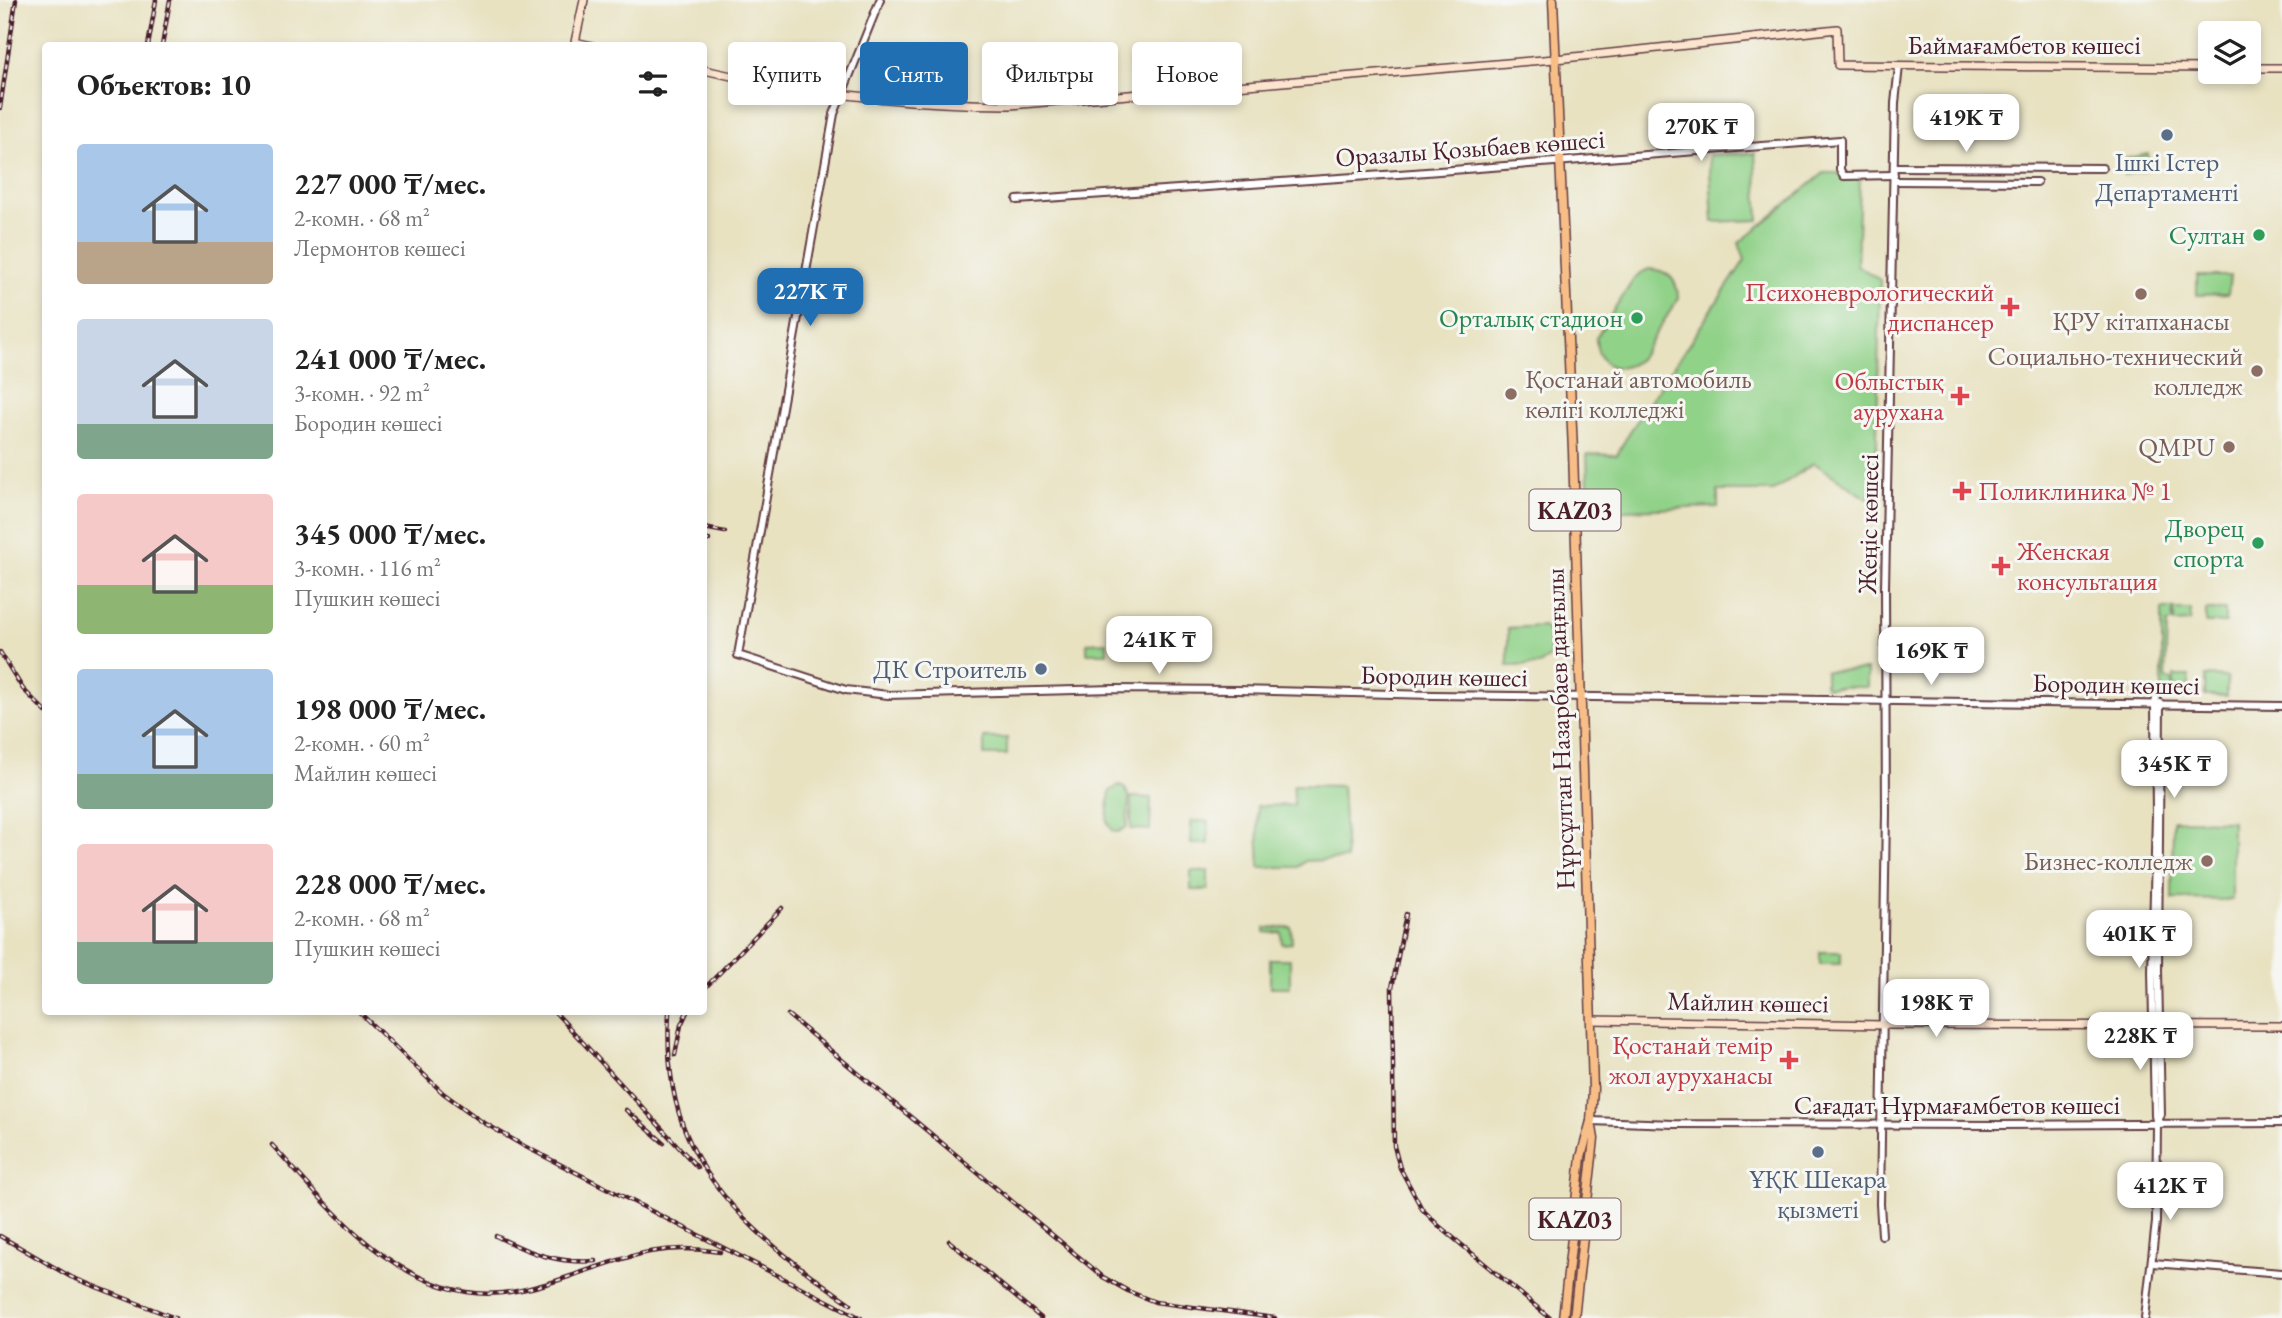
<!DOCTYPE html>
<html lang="ru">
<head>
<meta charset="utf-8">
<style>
  body { margin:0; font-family:"EB Garamond",serif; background:#f6f6f6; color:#222; height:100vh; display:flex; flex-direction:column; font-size:26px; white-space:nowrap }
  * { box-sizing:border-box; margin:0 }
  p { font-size:23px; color:#767676 }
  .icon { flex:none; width:38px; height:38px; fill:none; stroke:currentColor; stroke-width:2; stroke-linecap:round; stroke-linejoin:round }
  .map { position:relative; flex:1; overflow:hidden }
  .sheet { position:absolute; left:42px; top:42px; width:665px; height:973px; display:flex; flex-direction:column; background:#fff; border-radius:7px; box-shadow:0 4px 10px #0003 }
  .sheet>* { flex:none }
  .guide { position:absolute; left:728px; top:42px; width:665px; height:63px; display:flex; gap:14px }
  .tools { position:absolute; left:2198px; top:21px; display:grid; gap:14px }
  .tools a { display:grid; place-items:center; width:63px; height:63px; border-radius:7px; background:#fff; box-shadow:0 4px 10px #0003; font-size:35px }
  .price { position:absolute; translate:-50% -60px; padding:0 16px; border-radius:14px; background:#fff; color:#222; font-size:23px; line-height:46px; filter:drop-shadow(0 2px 4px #0008) }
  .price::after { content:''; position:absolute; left:50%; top:42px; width:21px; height:16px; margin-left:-10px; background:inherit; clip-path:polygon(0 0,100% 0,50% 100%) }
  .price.selected { background:#1f6fb2; color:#fff }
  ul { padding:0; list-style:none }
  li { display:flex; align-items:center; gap:21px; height:175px; padding:0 35px }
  li span { display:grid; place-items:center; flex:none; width:196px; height:140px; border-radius:7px; color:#555 }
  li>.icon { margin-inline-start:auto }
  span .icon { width:84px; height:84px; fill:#fffc; stroke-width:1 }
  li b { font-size:30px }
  h2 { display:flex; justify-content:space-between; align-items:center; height:84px; padding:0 35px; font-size:30px }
  .chip { padding:0 24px; border-radius:7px; background:#fff; box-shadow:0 4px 10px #0003; font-size:24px; line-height:63px }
  .chip.selected { background:#1f6fb2; color:#fff }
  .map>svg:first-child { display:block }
  .green { fill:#91d289; stroke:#6e785a; stroke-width:2 }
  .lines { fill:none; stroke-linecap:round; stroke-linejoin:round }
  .tertiary-casing { stroke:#623c42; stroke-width:10 }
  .secondary-casing { stroke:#623c42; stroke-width:10 }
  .primary-casing { stroke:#623c42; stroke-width:11 }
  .tertiary { stroke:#fff; stroke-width:6 }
  .secondary { stroke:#fce5cf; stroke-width:7 }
  .primary { stroke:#f7be88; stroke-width:8 }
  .rail-casing { stroke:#4a1f2b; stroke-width:4.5 }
  .rail { stroke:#f6f6f2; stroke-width:2; stroke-dasharray:5; stroke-linecap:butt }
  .service-dot { fill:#5c6f8a; stroke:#f6f6f2; stroke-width:2.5 }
  .leisure-dot { fill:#2e9e5b; stroke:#f6f6f2; stroke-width:2.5 }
  .education-dot { fill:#8d6e63; stroke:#f6f6f2; stroke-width:2.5 }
  .health-dot { fill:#e0444e; stroke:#f6f6f2; stroke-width:2.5 }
  .labels { text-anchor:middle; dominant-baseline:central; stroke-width:6; stroke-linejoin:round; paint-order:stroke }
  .shield { fill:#f6f6f2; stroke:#7e6067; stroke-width:2 }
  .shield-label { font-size:24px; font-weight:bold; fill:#4a1f2b }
  .street-label { font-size:26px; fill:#4a1f2b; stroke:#f6f6f2 }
  .service-label { font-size:26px; fill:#4e5e75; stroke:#f6f6f2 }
  .leisure-label { font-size:26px; fill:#27864d; stroke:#f6f6f2; text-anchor:end }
  .health-label { font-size:26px; fill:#be3a42; stroke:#f6f6f2; text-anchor:end }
  .education-label { font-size:26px; fill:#785e54; stroke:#f6f6f2; text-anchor:end }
</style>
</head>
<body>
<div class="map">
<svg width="2282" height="1318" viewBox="0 0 2282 1318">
  <rect width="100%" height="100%" fill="#f6f6f2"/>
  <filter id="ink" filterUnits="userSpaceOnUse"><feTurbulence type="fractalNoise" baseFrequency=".0143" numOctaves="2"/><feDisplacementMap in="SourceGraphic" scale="14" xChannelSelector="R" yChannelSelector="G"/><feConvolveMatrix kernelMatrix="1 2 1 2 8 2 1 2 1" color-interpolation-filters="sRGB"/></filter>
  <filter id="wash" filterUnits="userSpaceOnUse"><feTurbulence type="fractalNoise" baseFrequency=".00686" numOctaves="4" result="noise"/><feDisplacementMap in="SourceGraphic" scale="28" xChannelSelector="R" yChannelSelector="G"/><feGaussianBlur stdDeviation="1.57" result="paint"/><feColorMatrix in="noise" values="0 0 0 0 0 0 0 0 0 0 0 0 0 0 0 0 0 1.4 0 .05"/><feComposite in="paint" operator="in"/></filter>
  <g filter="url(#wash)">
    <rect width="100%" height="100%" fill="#e8e2c1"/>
    <g class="green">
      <polygon points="1755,153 1759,220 1713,222 1709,155"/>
      <polygon points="2148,154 2151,168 2124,175 2120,160"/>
      <polygon points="1824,173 1838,173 1844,179 1860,178 1857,265 1880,280 1876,489 1868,499 1814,463 1773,491 1718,491 1718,507 1625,510 1621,513 1589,514 1587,454 1617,455 1629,433 1745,260 1739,243"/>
      <path d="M1649,269C1668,270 1678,280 1678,299L1640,358C1620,377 1596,366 1596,338L1634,279L1640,273Z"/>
      <polygon points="2197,276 2230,276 2228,294 2197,295"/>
      <polygon points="2162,609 2173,609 2172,622 2167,623 2165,679 2172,680 2172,695 2162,695"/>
      <polygon points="2174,610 2191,610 2190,622 2174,623"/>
      <rect x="2206" y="610" width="19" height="13"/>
      <polygon points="1543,626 1549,633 1550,656 1540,665 1508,666 1508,628"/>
      <polygon points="1107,642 1107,653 1087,653 1087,643"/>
      <polygon points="1867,670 1867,687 1825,687 1825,671"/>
      <polygon points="2174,676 2189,676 2189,696 2173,695"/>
      <polygon points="2205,676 2227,677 2227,696 2205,696"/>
      <rect x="984" y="738" width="23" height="17"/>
      <polygon points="1119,785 1124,787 1129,796 1127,827 1118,832 1113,831 1107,821 1110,791"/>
      <polygon points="1293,785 1342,786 1346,859 1305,861 1298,867 1260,867 1257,806 1294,805"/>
      <polygon points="1131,797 1151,798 1150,830 1131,829"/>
      <polygon points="2173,820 2232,821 2232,900 2172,899"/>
      <rect x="1191" y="821" width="17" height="23"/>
      <rect x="1191" y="871" width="17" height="19"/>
      <polygon points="1291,927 1292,943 1282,944 1281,932 1265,933 1265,928"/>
      <rect x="1820" y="952" width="21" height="12"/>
      <rect x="1270" y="959" width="20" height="28"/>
    </g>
  </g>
  <g filter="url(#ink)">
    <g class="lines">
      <g class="tertiary-casing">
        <g id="tertiary">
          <polyline points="880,0 834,114 738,655 846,690 888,695 1114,689 1237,690 1433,695 2282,706"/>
          <polyline points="1894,167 2102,168"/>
          <polyline points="1894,181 2037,182"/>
          <polyline points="1017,200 1413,173 1840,140 1840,170 1844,176 1894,175"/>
          <polyline points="1591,1121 1674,1124 1999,1125 2282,1123"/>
          <polyline points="2157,1124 2161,1114 2158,971 2160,703"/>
          <polyline points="1882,1235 1880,1204 1886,812 1885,588 1895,103 1899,66"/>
          <polyline points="2153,1263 2282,1273"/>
          <polyline points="2145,1318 2156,1222 2157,1124 2155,1116 2152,971 2156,814 2155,704 2157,691"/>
        </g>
      </g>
      <g class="secondary-casing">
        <g id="secondary">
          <polyline points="584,0 575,42 592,46"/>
          <polyline points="2249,68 2282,68"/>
          <path d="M704,70C807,94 904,104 1010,105L1555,59L1837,29L1838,65L2210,68"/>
          <polyline points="1591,1020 1884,1025 2282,1026"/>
        </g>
      </g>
      <g class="primary-casing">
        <g id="primary">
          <polyline points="1553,0 1573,451 1593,1089 1591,1121 1594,1139 1574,1318"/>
          <polyline points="1563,1318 1581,1157 1591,1121"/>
        </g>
      </g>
      <use href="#tertiary" class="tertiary"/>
      <use href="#secondary" class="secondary"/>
      <use href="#primary" class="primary"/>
      <g class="rail-casing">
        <g id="rail">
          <polyline points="148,46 156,0"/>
          <polyline points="162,46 170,0"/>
          <polyline points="0,108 16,0"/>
          <polyline points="704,528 725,532"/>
          <polyline points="704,540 709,540"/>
          <polyline points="0,652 23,689 46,712"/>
          <polyline points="1406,914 1392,988 1394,1146 1400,1168 1422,1209 1439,1226 1550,1318"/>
          <polyline points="704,989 782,908"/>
          <polyline points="359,1012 443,1093 481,1121 524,1146 861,1318"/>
          <polyline points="555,1012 697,1167"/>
          <path d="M669,1012C667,1052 670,1095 686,1133C716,1207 787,1260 851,1304"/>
          <polyline points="788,1015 1103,1277 1128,1291 1155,1302 1275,1318"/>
          <polyline points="675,1055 681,1025 687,1012"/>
          <polyline points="626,1110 664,1143"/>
          <path d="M272,1145C327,1204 382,1278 467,1292C501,1298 539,1287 571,1276C627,1257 660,1242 720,1252"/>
          <polyline points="0,1236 71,1277 175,1318"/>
          <path d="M496,1236C529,1253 559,1264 596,1261"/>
          <polyline points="949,1241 1041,1318"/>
        </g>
      </g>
      <use href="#rail" class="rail"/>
    </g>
  </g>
  <g class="service-dot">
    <circle cx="2167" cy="135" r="7"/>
    <circle cx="1041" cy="669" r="7"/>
    <circle cx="1818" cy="1152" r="7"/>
  </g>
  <g class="leisure-dot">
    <circle cx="2259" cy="235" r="7"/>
    <circle cx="1637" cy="318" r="7"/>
    <circle cx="2258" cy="543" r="7"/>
  </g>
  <g class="education-dot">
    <circle cx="2141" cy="294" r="7"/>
    <circle cx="2257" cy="371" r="7"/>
    <circle cx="1511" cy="394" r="7"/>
    <circle cx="2229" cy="447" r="7"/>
    <circle cx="2207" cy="861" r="7"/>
  </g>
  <g class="health-dot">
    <path d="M2006.5 296.5h7v7h7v7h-7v7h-7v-7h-7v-7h7z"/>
    <path d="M1956.5 385.5h7v7h7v7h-7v7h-7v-7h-7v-7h7z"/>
    <path d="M1958.5 480.5h7v7h7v7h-7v7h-7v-7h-7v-7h7z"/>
    <path d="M1997.5 555.5h7v7h7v7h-7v7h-7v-7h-7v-7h7z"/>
    <path d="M1785.5 1049.5h7v7h7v7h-7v7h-7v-7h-7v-7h7z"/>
  </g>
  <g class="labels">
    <g class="shield">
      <rect x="1529.5" y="489.5" width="91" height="41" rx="5"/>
      <rect x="1529.5" y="1198.5" width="91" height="41" rx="5"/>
    </g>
    <g class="shield-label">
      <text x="1575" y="510">KАZ03</text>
      <text x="1575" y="1219">KАZ03</text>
    </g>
    <g class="street-label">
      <text x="2024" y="45">Баймағамбетов көшесі</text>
      <text transform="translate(1470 148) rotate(-4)">Оразалы Қозыбаев көшесі</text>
      <text transform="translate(1868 524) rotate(-89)">Жеңіс көшесі</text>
      <text transform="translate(1444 676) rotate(1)">Бородин көшесі</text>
      <text transform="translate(2116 684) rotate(1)">Бородин көшесі</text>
      <text transform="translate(1560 729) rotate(-92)">Нұрсұлтан Назарбаев даңғылы</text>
      <text transform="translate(1748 1002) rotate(1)">Майлин көшесі</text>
      <text x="1957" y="1105">Сағадат Нұрмағамбетов көшесі</text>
    </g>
    <g class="service-label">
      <text x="2167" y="162">Ішкі Істер<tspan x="2167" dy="30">Департаменті</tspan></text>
      <text x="1027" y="669" text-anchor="end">ДК Строитель</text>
      <text x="1818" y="1179">ҰҚК Шекара<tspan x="1818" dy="30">қызметі</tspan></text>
    </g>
    <g class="leisure-label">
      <text x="2245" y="235">Султан</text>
      <text x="1623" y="318">Орталық стадион</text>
      <text x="2244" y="528">Дворец<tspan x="2244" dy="30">спорта</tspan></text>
    </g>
    <g class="health-label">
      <text x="1994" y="292">Психоневрологический<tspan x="1994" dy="30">диспансер</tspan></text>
      <text x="1944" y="381">Облыстық<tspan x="1944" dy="30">аурухана</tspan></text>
      <text x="1978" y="491" text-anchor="start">Поликлиника № 1</text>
      <text x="2017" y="551" text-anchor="start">Женская<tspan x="2017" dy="30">консультация</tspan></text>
      <text x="1773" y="1045">Қостанай темір<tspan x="1773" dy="30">жол ауруханасы</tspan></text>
    </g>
    <g class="education-label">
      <text x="2141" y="321" text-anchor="middle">ҚРУ кітапханасы</text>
      <text x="2243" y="356">Социально-технический<tspan x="2243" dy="30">колледж</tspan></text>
      <text x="1525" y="379" text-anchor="start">Қостанай автомобиль<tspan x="1525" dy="30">көлігі колледжі</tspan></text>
      <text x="2215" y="447">QMPU</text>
      <text x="2193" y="861">Бизнес-колледж</text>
    </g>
  </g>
</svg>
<div class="tools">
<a><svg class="icon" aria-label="layers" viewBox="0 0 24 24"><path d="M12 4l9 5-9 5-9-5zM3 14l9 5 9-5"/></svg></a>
</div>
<b class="price" style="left:1966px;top:154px">419K ₸</b>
<b class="price" style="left:1701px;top:163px">270K ₸</b>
<b class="price selected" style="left:810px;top:328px">227K ₸</b>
<b class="price" style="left:1159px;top:676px">241K ₸</b>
<b class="price" style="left:1931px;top:687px">169K ₸</b>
<b class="price" style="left:2174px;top:800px">345K ₸</b>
<b class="price" style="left:2139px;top:970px">401K ₸</b>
<b class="price" style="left:1936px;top:1039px">198K ₸</b>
<b class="price" style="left:2140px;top:1072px">228K ₸</b>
<b class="price" style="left:2170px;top:1222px">412K ₸</b>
<div class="guide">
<a class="chip">Купить</a>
<a class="chip selected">Снять</a>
<a class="chip">Фильтры</a>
<a class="chip">Новое</a>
</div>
<section class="sheet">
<h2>Объектов: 10<svg class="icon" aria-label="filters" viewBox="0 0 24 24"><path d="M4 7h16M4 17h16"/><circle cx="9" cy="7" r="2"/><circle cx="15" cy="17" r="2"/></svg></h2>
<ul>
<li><span style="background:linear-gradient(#a9c7e8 70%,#b9a48a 0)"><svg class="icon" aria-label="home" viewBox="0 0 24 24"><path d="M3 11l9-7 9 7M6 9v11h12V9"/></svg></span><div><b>227 000 ₸/мес.</b><p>2-комн. · 68 m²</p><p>Лермонтов көшесі</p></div></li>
<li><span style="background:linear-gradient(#c9d6e8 75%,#7fa58c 0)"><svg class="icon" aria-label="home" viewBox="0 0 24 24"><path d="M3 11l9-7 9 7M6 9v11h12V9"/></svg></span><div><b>241 000 ₸/мес.</b><p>3-комн. · 92 m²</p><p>Бородин көшесі</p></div></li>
<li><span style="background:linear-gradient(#f6c9c9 65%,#8fb573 0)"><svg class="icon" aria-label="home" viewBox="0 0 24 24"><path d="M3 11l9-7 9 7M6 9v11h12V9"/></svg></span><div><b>345 000 ₸/мес.</b><p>3-комн. · 116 m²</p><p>Пушкин көшесі</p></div></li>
<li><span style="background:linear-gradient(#a9c7e8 75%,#7fa58c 0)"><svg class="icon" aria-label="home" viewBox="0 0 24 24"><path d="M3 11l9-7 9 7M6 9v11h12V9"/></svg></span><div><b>198 000 ₸/мес.</b><p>2-комн. · 60 m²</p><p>Майлин көшесі</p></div></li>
<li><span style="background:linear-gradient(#f6c9c9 70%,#7fa58c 0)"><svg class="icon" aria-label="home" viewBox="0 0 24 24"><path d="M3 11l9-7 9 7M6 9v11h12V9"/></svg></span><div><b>228 000 ₸/мес.</b><p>2-комн. · 68 m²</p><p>Пушкин көшесі</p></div></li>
</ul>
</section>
</div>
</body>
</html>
